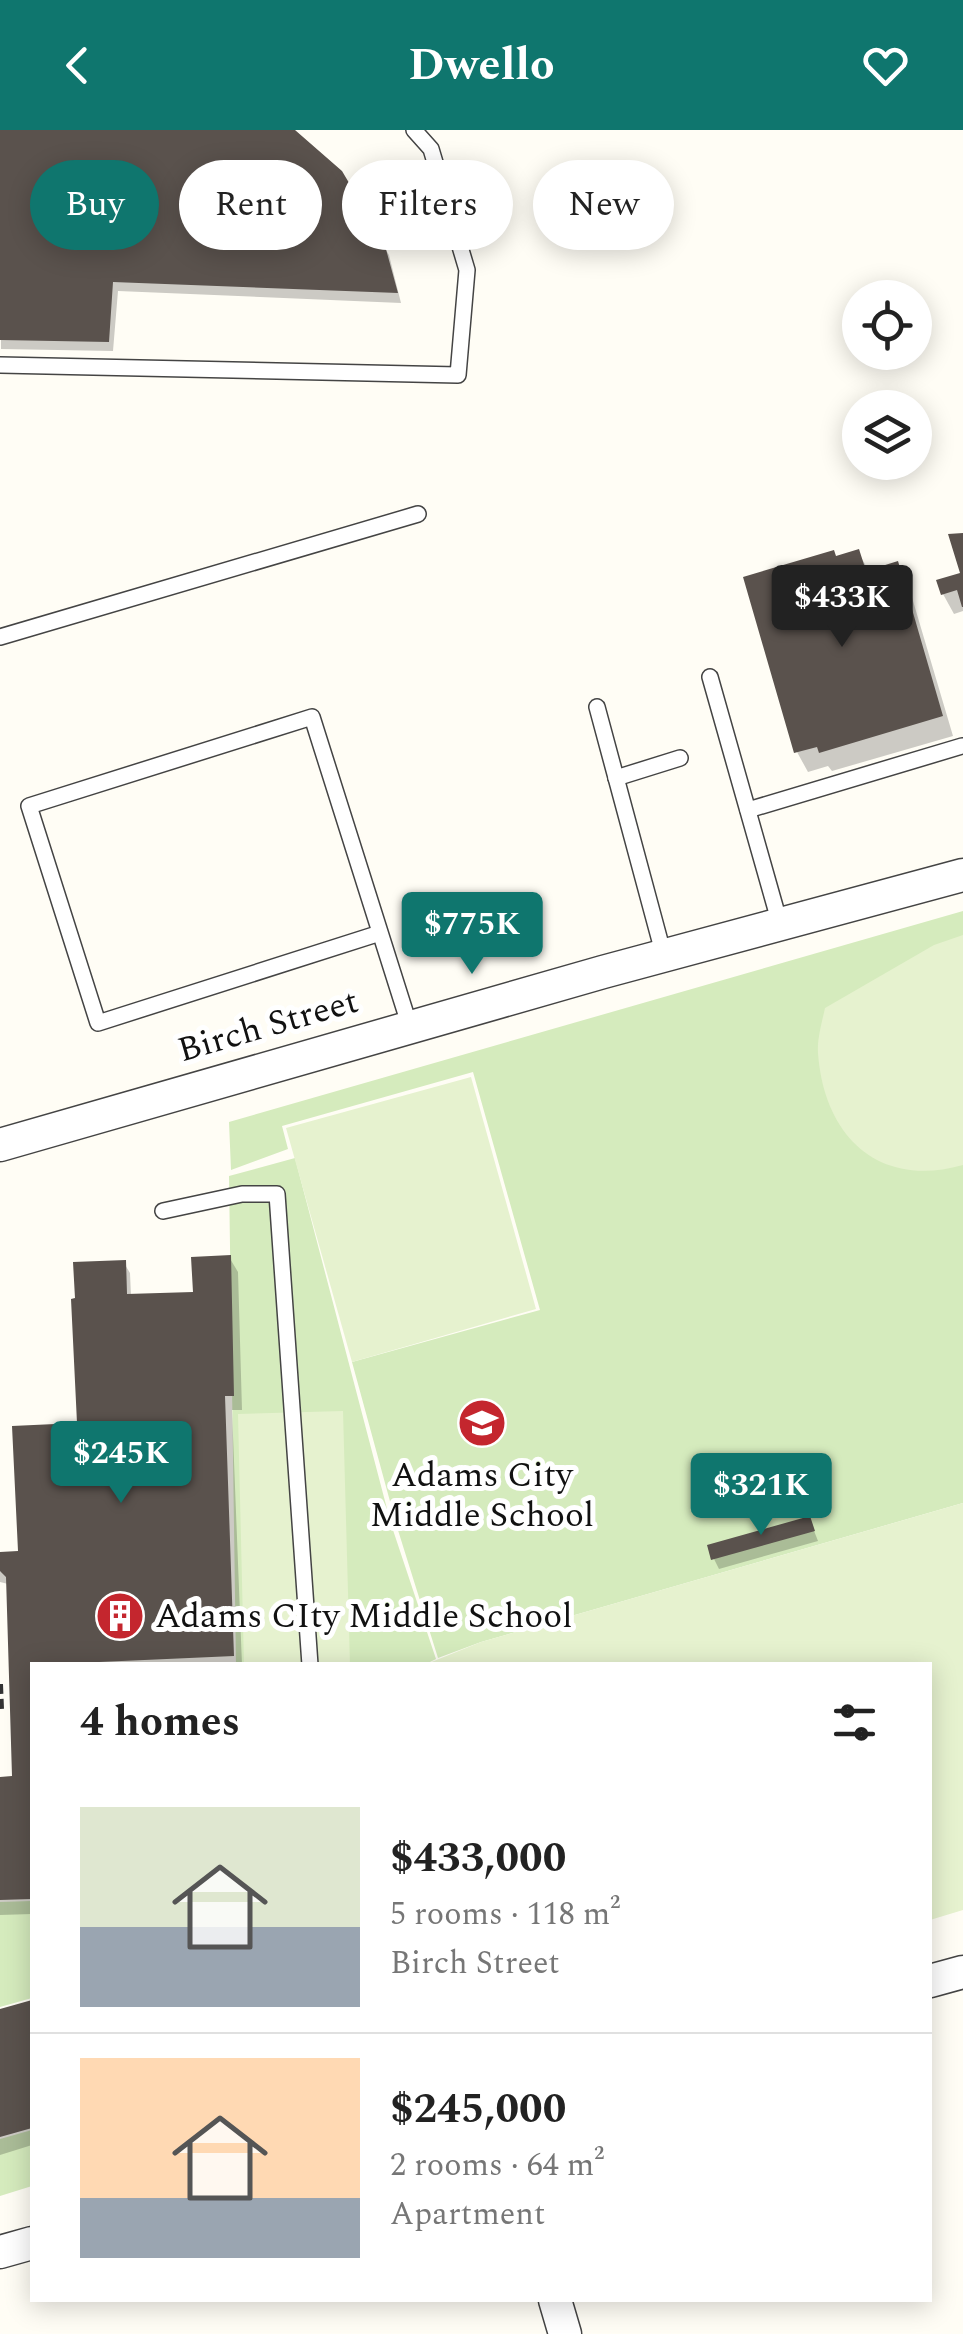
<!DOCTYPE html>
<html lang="en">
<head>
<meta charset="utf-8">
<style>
  body { margin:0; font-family:Spectral,serif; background:#f2f2f2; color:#222; height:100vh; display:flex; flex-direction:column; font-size:38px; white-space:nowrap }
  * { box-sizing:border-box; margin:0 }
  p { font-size:32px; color:#767676 }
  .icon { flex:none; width:55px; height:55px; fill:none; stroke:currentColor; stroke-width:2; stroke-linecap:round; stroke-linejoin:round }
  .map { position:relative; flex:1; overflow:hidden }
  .details { position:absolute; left:30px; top:1532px; width:902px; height:640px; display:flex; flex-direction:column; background:#fff; border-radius:0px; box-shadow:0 5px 25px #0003 }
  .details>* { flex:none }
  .top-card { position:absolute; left:30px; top:30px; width:905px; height:90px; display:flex; gap:20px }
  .fabs { position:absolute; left:842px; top:150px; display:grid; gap:20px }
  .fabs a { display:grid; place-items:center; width:90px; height:90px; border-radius:50%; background:#fff; box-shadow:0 5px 25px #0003; font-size:50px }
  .price { position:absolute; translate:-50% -85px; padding:0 22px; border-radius:10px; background:#0f766e; color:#fff; font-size:32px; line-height:65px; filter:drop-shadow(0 2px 5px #0008) }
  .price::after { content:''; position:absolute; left:50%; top:60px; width:30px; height:22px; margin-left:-15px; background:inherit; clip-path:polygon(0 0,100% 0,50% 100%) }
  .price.selected { background:#222; color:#fff }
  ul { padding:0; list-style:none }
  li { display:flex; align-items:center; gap:30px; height:250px; padding:0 50px }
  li+li { border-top:2px solid #e0e0e0 }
  li span { display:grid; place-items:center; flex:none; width:280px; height:200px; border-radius:0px; color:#555 }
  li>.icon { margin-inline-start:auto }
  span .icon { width:120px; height:120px; fill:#fffc; stroke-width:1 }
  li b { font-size:42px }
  h2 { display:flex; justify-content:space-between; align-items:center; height:120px; padding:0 50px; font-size:42px }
  .chip { padding:0 35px; border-radius:45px; background:#fff; box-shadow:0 5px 25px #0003; font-size:35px; line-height:90px }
  .chip.selected { background:#0f766e; color:#fff }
  header { display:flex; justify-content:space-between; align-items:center; height:130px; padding:0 50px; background:#0f766e; color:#fff; font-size:45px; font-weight:700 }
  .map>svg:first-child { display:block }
  .green { fill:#d5ebbd }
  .pitch { fill:#e6f2cf }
  .shadow { fill:#0003 }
  .building { fill:#5a524d }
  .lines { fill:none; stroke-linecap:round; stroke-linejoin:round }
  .lane-casing { stroke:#444; stroke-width:18 }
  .street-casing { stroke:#444; stroke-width:35 }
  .path { stroke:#333; stroke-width:6; stroke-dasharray:10 5; stroke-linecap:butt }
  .lane { stroke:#fff; stroke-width:15 }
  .street { stroke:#fff; stroke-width:32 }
  .labels { text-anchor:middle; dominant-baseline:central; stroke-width:10; stroke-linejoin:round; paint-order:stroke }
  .street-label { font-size:35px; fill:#111; stroke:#fff }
  .poi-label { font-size:35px; fill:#111; stroke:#fff }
</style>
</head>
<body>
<header><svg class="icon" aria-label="back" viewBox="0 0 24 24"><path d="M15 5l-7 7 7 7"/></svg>Dwello<svg class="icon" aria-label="heart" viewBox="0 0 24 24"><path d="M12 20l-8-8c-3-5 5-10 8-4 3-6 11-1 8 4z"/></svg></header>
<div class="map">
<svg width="963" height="2204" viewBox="0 0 963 2204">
  <rect width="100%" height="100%" fill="#fffdf5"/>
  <g class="green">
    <polygon points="963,781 963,1373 481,1512 438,1528 397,1397 352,1232 540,1180 473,942 282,996 288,1019 231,1040 229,992"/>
    <polygon points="295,1028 391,1394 436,1529 424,1535 236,1535 229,1046"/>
    <polygon points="32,1771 32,1868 0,1877 0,1772"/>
    <polygon points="32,2000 32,2056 0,2066 0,2009"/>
  </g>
  <g class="pitch">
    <path d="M963,805V1035C878,1059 824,1006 818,923C817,909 822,892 825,878L934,815Z"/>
    <polygon points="471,947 536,1179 352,1232 286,998"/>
    <polygon points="343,1281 350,1535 244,1535 238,1284"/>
    <polygon points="963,1373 963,1780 930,1790 930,1535 424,1535 481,1512"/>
  </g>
  <g class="shadow">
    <polygon points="0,0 292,0 340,43 389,125 401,173 118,161 113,221 1,219"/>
    <polygon points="963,405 963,481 954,484 943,464 963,445"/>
    <polygon points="858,422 870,443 897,434 908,454 953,606 832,641 828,636 808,642 797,622 746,449"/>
    <polygon points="229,1127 238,1142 242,1280 232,1280 242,1535 32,1535 32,1784 0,1785 0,1649 14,1649 8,1454 0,1452 0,1424 21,1424 80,1296 124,1133 130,1143 131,1166 195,1165"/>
    <polygon points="809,1388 818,1411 719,1439 714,1429"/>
    <polygon points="32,1873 32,2015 0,2025 0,1882"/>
  </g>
  <g class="building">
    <polygon points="0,0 295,0 342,41 384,112 398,163 113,152 109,212 0,210"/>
    <polygon points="963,403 963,477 962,477 957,460 941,465 936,450 960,443 948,404"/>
    <polygon points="859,419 866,441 898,431 943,586 819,623 817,617 794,623 743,447 834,420 836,426"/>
    <polygon points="231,1125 234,1266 225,1266 234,1526 32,1535 32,1769 0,1770 0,1647 12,1646 6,1447 0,1441 0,1422 18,1421 12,1296 77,1293 71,1169 75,1168 73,1132 126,1130 127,1164 193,1162 191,1127"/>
    <polygon points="810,1386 815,1401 711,1430 707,1415"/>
    <polygon points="32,1870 32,1998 0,2007 0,1879"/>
  </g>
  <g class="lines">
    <g class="lane-casing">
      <g id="lane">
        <polyline points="0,235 458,245 467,140 431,19 414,0"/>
        <polyline points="0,507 418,384"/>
        <polyline points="710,547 780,794"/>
        <polyline points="597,577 664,826"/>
        <polyline points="616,648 680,628"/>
        <polyline points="748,680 962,616"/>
        <polyline points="380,803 98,893 29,676 312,587 410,897"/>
        <polyline points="163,1081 242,1064 277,1064 310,1535"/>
      </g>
    </g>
    <g class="street-casing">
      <g id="street">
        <polyline points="0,1015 603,842 963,745"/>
        <polyline points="930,1851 963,1842"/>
        <polyline points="0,2122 32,2113"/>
        <polyline points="555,2170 565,2204"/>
      </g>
    </g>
    <polyline class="path" points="0,1554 1,1579"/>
    <use href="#lane" class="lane"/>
    <use href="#street" class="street"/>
  </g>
  <defs>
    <g id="school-disc" transform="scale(2.5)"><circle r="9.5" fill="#c4262e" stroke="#fff"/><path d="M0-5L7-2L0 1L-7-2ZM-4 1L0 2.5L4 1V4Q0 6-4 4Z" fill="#fff"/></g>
    <g id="building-disc" transform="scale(2.5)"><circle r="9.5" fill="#c4262e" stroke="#fff"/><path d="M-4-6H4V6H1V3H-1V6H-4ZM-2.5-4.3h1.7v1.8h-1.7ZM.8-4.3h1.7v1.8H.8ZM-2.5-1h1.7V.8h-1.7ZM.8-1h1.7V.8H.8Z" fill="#fff"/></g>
  </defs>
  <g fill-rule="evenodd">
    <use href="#school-disc" x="482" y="1293"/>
    <use href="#building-disc" x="120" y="1486"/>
  </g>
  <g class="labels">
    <g class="street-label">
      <text transform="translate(268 896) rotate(-16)">Birch Street</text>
    </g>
    <g class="poi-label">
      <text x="482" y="1345">Adams City<tspan x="482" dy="40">Middle School</tspan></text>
      <text x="155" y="1486" text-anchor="start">Adams CIty Middle School</text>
    </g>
  </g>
</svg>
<div class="fabs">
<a><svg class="icon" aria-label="locate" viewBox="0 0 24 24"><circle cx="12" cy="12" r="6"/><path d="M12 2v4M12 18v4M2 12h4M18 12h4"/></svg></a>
<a><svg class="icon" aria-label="layers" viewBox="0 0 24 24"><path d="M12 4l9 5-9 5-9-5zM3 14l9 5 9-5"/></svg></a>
</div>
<b class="price selected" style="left:842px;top:520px">$433K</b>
<b class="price" style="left:472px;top:847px">$775K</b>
<b class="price" style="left:121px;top:1376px">$245K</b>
<b class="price" style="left:761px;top:1408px">$321K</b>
<div class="top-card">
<a class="chip selected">Buy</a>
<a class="chip">Rent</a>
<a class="chip">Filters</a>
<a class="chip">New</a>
</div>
<section class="details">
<h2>4 homes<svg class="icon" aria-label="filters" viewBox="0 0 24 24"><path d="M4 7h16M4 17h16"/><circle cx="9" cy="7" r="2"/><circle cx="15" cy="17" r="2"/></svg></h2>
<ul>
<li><span style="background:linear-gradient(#dfe7d0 60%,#9aa5b1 0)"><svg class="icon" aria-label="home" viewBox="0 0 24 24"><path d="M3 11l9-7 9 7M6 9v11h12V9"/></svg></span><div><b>$433,000</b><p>5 rooms · 118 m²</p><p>Birch Street</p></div></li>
<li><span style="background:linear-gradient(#ffd9b3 70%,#9aa5b1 0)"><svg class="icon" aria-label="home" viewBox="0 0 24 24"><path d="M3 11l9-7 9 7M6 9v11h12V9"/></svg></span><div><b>$245,000</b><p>2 rooms · 64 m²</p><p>Apartment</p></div></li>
</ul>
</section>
</div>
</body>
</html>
